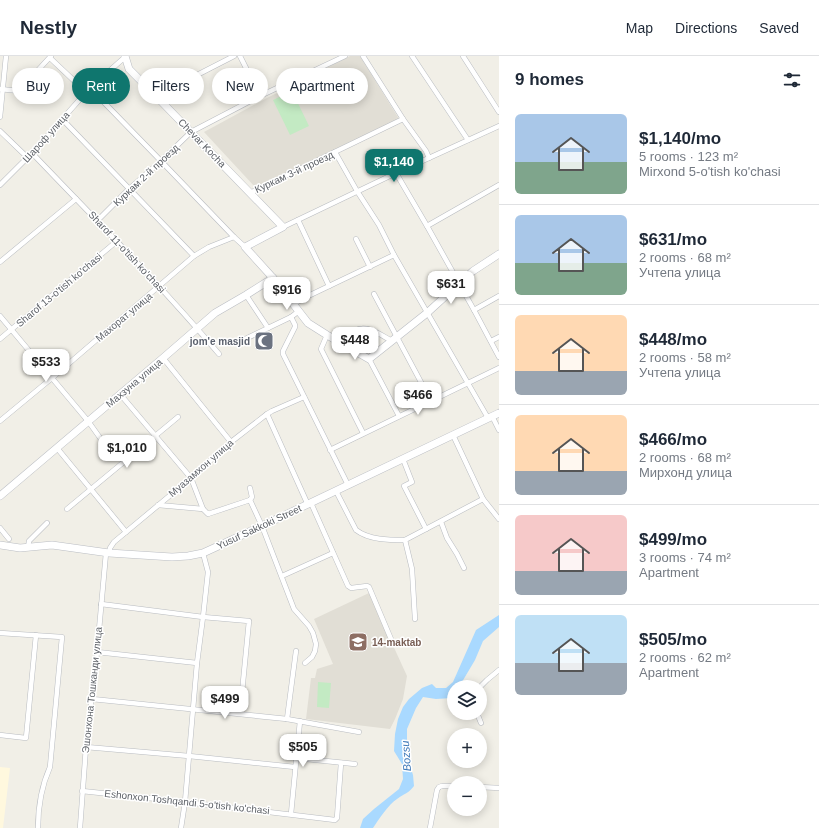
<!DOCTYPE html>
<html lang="en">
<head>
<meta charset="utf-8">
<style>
  body { margin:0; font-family:Arial,sans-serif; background:#f2f2f3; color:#1f2937; height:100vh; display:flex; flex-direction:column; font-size:15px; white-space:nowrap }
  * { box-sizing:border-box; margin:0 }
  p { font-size:13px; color:#747a83 }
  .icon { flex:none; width:22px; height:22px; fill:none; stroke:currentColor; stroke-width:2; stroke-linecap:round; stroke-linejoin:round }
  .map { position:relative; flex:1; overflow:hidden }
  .panel { display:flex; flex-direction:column; background:#fff; width:320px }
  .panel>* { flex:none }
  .banner { position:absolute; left:12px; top:12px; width:380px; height:36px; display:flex; gap:8px }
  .controls { position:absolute; left:447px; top:624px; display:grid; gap:8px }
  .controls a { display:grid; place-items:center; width:40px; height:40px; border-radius:50%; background:#fff; box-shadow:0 2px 10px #0003; font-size:20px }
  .price { position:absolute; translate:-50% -34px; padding:0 9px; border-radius:8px; background:#fff; color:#222; font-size:13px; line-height:26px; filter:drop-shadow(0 1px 2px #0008) }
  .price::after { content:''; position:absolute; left:50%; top:24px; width:12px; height:9px; margin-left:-6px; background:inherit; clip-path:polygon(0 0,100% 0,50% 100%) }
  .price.current { background:#0f766e; color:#fff }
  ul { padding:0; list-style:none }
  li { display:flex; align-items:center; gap:12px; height:100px; padding:0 16px }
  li+li { border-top:1px solid #e0e1e3 }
  li span { display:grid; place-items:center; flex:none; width:112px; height:80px; border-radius:6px; color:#555 }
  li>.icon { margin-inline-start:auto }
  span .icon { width:48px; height:48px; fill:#fffc; stroke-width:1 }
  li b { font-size:17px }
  h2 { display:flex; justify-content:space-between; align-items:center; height:48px; padding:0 16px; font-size:17px }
  .tag { padding:0 14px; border-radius:18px; background:#fff; box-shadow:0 2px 10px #0003; font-size:14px; line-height:36px }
  .tag.current { background:#0f766e; color:#fff }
  header { display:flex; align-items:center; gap:24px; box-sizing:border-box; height:56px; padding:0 20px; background:#fff; border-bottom:1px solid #e0e1e3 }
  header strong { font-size:19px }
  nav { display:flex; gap:22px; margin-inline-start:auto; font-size:14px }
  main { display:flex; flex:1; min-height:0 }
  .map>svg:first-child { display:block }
  .commercial { fill:#fff8de }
  .education { fill:#e1ded5 }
  .green { fill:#c3eac3 }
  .water { fill:#a9d9ff }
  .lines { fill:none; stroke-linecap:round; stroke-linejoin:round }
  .street-casing { stroke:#b9bcc1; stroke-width:5.5 }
  .secondary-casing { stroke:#babdc3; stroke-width:8 }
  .street { stroke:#fff; stroke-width:4.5 }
  .secondary { stroke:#fff; stroke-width:7 }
  .labels { text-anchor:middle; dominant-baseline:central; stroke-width:3; stroke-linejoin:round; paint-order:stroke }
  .street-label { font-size:10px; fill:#5e6268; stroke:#fff }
  .worship-label { font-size:10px; font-weight:bold; fill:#5b616d; stroke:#fff; text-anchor:end }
  .education-label { font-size:10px; font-weight:bold; fill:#785e54; stroke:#fff; text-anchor:start }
  .water-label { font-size:11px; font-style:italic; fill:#3e78b8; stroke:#fff }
</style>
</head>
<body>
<header>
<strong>Nestly</strong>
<nav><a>Map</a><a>Directions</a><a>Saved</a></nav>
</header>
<main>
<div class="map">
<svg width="499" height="772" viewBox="0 0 499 772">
  <rect width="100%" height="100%" fill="#f1efe7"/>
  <polygon class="commercial" points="0,711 10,712 3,772 0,772"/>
  <g class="education">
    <polygon points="350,0 360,0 399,63 302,110 255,131 204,76 265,43"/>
    <polygon points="369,537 407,620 403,643 395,663 390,673 306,663 311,622 315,622 317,613 333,608 314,563"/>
  </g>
  <g class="green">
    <polygon points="292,35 309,70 290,79 273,44"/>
    <path d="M362,278H366L377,286C378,292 374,297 367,294C364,293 361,290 358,288C357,284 358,280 362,278Z"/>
    <polygon points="318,626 331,627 329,652 317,651"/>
  </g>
  <path class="water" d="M499,559V571L483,585L475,604L459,631H454V639L452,642L436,643L423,641L416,652L407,673V700L413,719L414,730C408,738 405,737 397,743C388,749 379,763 373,772H360L363,763L374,753L399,733L403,723L402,708L394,695L395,678L398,663L403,651L409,643L422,632L432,628L436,632H446L453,626L476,574Z"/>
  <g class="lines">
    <g class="street-casing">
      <g id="street">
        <polyline points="240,0 260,40"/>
        <polyline points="363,0 403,63 426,95 429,102"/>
        <polyline points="412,0 468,84"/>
        <polyline points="463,0 499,56"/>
        <polyline points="50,2 86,36"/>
        <polyline points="90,32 161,105 234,181 245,191"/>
        <polyline points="0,33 19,35 51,0"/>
        <polyline points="156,40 234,0"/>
        <polyline points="0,61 6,0"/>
        <polyline points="62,63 194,200"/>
        <polyline points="0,75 28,102"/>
        <polyline points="335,96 357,135 379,169 394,199 488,362"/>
        <path d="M32,97C95,163 160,228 219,298"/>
        <polyline points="396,117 427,170 474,254 499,301"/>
        <polyline points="0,129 32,97 90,32 125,1"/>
        <polyline points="250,137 403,63"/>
        <polyline points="98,164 129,133 161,105 191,76 260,40 345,0"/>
        <polyline points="298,164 329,230"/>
        <polyline points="427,170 499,129"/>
        <polyline points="283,171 396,117 499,70"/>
        <polyline points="356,183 370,211"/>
        <polyline points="0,206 76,143"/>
        <polyline points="374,238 431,345"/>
        <polyline points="246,239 268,272"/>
        <polyline points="294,248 304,242 394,199"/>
        <polyline points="474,254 499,240"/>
        <polyline points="0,260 88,365 103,386"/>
        <polyline points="291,261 295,269 295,271 283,295 283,298 348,429"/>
        <polyline points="327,279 321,293 363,377"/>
        <polyline points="0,283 117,185"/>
        <polyline points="491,285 499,281"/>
        <polyline points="239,286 291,261 299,255"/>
        <path d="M344,288C348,284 351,279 355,275C366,267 382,280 392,285"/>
        <polyline points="163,302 231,386"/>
        <polyline points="369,303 399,360"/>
        <polyline points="120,338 191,422 203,453"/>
        <polyline points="267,358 308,449"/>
        <polyline points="492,360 499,374"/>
        <polyline points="0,365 52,322 194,200 209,191 234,181"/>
        <polyline points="453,379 483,443 499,463"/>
        <polyline points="57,392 126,476"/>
        <polyline points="330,394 499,312"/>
        <polyline points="403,403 412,426 404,430 426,473"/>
        <polyline points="250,432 252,441 250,444 262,470 294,553 309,570 313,577 316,588 315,595 312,601 305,607"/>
        <path d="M336,435L356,474C369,484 389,484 405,484L483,443"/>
        <polyline points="311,447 348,530 351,532 367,530 369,531 391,583"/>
        <polyline points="158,449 203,453 208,458 250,444"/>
        <polyline points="67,453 178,361"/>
        <polyline points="441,466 447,482 457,498 464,512"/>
        <polyline points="0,472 9,483"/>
        <polyline points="405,484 412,513 415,563"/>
        <polyline points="28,492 29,485 47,467"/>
        <polyline points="109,497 110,492 114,486 191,422 231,386 267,358 272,355 304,341"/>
        <polyline points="282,520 333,497"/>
        <polyline points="101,548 203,561 249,565 240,657"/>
        <path d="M0,577L62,581L50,711C42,729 38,752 38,772"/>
        <polyline points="97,596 197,607"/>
        <polyline points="480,631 487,624 499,614"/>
        <polyline points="92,643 287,663 359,676"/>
        <polyline points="477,657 481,667"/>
        <polyline points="287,663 296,595"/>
        <polyline points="0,679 26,682 36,579"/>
        <polyline points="86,691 189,700 295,711"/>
        <polyline points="296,702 355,708"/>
        <polyline points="480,731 499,732"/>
        <polyline points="82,735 185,746 335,764 337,762 341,707"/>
        <polyline points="291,758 300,665"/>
        <polyline points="80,772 86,691 97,596 106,497"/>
        <polyline points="181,772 185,746 197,607 203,561 208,516 203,497"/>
        <polyline points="430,772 437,734 439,731 442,730 454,730"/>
      </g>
    </g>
    <g class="secondary-casing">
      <g id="secondary">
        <polyline points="125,0 129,13 156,40 283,171 245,191 273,222 308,267 327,279 369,303 427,257 473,215 499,198"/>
        <polyline points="0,440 163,302 215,257 246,239 273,222"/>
        <polyline points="0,489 20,492 52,489 109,497 172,501 188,500 203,497 262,470 499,357"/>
      </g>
    </g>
    <use href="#street" class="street"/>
    <use href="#secondary" class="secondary"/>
  </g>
  <defs>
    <g id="mosque-square" transform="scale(1)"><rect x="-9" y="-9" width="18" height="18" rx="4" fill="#6b7280" stroke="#fff"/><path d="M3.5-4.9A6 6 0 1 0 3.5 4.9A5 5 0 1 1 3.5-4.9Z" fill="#fff"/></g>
    <g id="school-square" transform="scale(1)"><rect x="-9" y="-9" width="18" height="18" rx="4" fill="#8d6e63" stroke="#fff"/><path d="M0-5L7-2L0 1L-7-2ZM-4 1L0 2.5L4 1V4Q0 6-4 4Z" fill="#fff"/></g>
  </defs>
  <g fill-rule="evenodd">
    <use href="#mosque-square" x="264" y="285"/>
    <use href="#school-square" x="358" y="586"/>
  </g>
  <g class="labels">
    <g class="street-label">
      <text transform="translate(46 81) rotate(-48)">Шароф улица</text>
      <text transform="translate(202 87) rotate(46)">Chevar Kocha</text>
      <text transform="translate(294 116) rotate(-25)">Куркам 3-й проезд</text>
      <text transform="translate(146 119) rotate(-43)">Куркам 2-й проезд</text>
      <text transform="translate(127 196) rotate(47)">Sharof 11-o'tish ko'chasi</text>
      <text transform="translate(59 234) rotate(-40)">Sharof 13-o'tish ko'chasi</text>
      <text transform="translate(124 261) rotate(-40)">Махорат улица</text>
      <text transform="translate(134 327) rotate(-40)">Махзуна улица</text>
      <text transform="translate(201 412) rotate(-41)">Муазамхон улица</text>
      <text transform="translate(259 471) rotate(-25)">Yusuf Sakkoki Street</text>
      <text transform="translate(92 634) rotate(-84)">Эшонхона Тошканди улица</text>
      <text transform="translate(187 746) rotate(6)">Eshonxon Toshqandi 5-o'tish ko'chasi</text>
    </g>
    <g class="worship-label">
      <text x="250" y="285">jom'e masjid</text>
    </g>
    <g class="education-label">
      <text x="372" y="586">14-maktab</text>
    </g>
    <g class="water-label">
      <text transform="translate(406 700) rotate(-94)">Bozsu</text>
    </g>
  </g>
</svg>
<div class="controls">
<a><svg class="icon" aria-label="layers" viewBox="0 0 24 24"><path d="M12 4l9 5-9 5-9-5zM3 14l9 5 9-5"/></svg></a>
<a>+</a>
<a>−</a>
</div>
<b class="price current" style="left:394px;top:127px">$1,140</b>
<b class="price" style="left:451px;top:249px">$631</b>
<b class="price" style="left:287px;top:255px">$916</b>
<b class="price" style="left:355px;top:305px">$448</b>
<b class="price" style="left:46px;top:327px">$533</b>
<b class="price" style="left:418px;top:360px">$466</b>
<b class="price" style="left:127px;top:413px">$1,010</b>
<b class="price" style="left:225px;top:664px">$499</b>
<b class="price" style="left:303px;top:712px">$505</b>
<div class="banner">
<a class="tag">Buy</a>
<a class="tag current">Rent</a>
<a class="tag">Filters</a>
<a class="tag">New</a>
<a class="tag">Apartment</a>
</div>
</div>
<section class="panel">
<h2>9 homes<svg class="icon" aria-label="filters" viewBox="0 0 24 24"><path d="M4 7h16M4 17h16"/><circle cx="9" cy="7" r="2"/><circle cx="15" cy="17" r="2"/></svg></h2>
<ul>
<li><span style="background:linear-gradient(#a9c7e8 60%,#7fa58c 0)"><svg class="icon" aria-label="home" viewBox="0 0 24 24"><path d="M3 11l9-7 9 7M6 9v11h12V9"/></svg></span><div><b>$1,140/mo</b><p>5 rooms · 123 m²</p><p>Mirxond 5-o'tish ko'chasi</p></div></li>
<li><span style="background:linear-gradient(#a9c7e8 60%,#7fa58c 0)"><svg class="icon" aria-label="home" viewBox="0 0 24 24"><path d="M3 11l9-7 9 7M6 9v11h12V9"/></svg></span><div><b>$631/mo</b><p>2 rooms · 68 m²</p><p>Учтепа улица</p></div></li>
<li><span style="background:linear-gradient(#ffd9b3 70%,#9aa5b1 0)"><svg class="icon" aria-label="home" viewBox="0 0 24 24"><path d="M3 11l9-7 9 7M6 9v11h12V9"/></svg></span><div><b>$448/mo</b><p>2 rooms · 58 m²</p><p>Учтепа улица</p></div></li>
<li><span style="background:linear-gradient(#ffd9b3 70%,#9aa5b1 0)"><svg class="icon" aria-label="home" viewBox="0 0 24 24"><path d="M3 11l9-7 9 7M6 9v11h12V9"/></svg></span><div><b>$466/mo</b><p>2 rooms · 68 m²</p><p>Мирхонд улица</p></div></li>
<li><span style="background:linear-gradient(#f6c9c9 70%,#9aa5b1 0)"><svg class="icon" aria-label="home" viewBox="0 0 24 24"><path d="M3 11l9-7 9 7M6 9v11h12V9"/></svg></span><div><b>$499/mo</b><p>3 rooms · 74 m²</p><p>Apartment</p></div></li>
<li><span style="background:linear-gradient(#bfe0f5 60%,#9aa5b1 0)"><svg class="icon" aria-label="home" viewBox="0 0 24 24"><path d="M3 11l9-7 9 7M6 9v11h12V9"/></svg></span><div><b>$505/mo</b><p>2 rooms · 62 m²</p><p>Apartment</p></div></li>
</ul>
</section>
</main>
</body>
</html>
